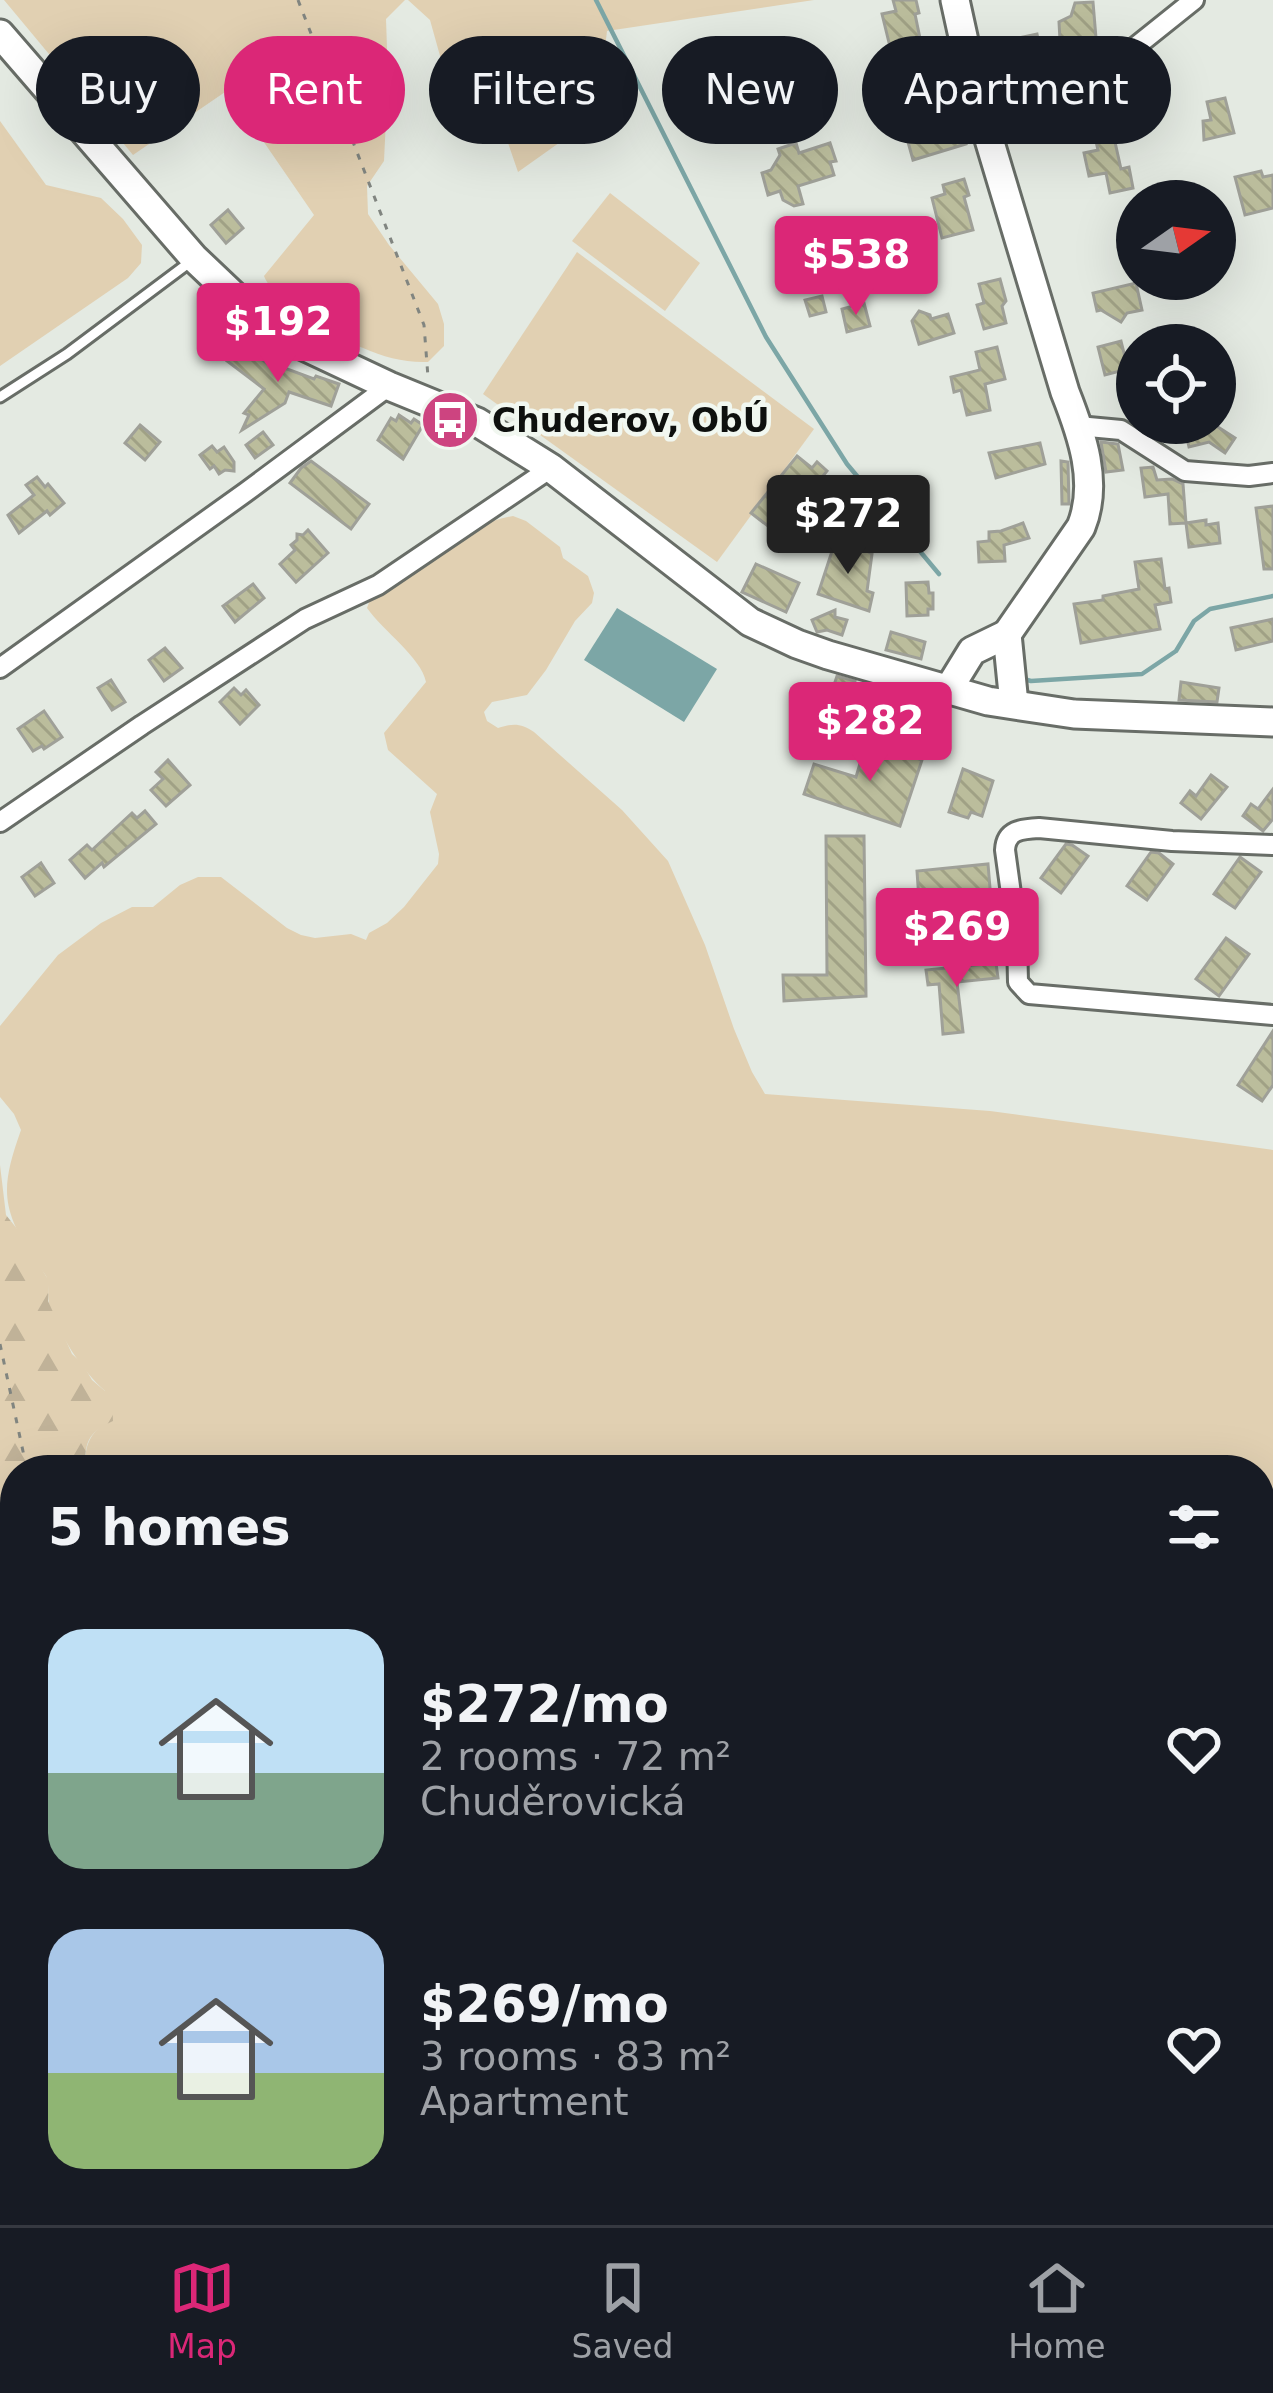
<!DOCTYPE html>
<html lang="en">
<head>
<meta charset="utf-8">
<style>
  body { margin:0; font-family:"DejaVu Sans",sans-serif; background:#242831; color:#f1f3f6; height:100vh; display:flex; flex-direction:column; font-size:45px; white-space:nowrap }
  * { box-sizing:border-box; margin:0 }
  p { font-size:39px; color:#9ea1a6 }
  .icon { flex:none; width:66px; height:66px; fill:none; stroke:currentColor; stroke-width:2; stroke-linecap:round; stroke-linejoin:round }
  .map { position:relative; flex:1; overflow:hidden }
  .side { position:absolute; left:0px; top:1455px; width:1275px; height:771px; display:flex; flex-direction:column; background:#171b24; border-radius:48px 48px 0 0; box-shadow:0 12px 48px #0002 }
  .side>* { flex:none }
  .banner { position:absolute; left:36px; top:36px; width:1203px; height:108px; display:flex; gap:24px }
  .needle { width:78px; rotate:76deg }
  .tools { position:absolute; left:1116px; top:180px; display:grid; gap:24px }
  .tools a { display:grid; place-items:center; width:120px; height:120px; border-radius:50%; background:#171b24; box-shadow:0 12px 48px #0002; font-size:60px }
  .price { position:absolute; translate:-50% -102px; padding:0 27px; border-radius:12px; background:#db2777; color:#fff; font-size:39px; line-height:78px; filter:drop-shadow(0 3px 6px #0008) }
  .price::after { content:''; position:absolute; left:50%; top:72px; width:36px; height:27px; margin-left:-18px; background:inherit; clip-path:polygon(0 0,100% 0,50% 100%) }
  .price.active { background:#222; color:#fff }
  ul { padding:0; list-style:none }
  li { display:flex; align-items:center; gap:36px; height:300px; padding:0 48px }
  li span { display:grid; place-items:center; flex:none; width:336px; height:240px; border-radius:36px; color:#555 }
  li>.icon { margin-inline-start:auto }
  span .icon { width:144px; height:144px; fill:#fffc; stroke-width:1 }
  li b { font-size:51px }
  h2 { display:flex; justify-content:space-between; align-items:center; height:144px; padding:0 48px; font-size:51px }
  .tag { padding:0 42px; border-radius:54px; background:#171b24; box-shadow:0 12px 48px #0002; font-size:42px; line-height:108px }
  .tag.active { background:#db2777; color:#fff }
  .dock { display:flex; justify-content:space-around; align-items:center; height:168px; border-top:3px solid #363941; background:#171b24; font-size:33px; color:#9ea1a6 }
  .dock a { display:grid; justify-items:center; gap:6px }
  .dock .active { color:#db2777 }
  .map>svg:first-child { display:block }
  .green { fill:#e1d0b2 }
  .forest { fill:url(#forest-firs) }
  .water { fill:#7ca6a6 }
  .lines { fill:none; stroke-linecap:round; stroke-linejoin:round }
  .stream { stroke:#7ca6a6; stroke-width:4.5 }
  .building { fill:url(#building-back-hatch); stroke:#9fa098; stroke-width:3 }
  .lane-casing { stroke:#686d67; stroke-width:15 }
  .street-casing { stroke:#686d67; stroke-width:24 }
  .secondary-casing { stroke:#686d67; stroke-width:33 }
  .path { stroke:#818580; stroke-width:3; stroke-dasharray:6 9; stroke-linecap:butt }
  .lane { stroke:#fff; stroke-width:9 }
  .street { stroke:#fff; stroke-width:18 }
  .secondary { stroke:#fff; stroke-width:27 }
  .labels { text-anchor:middle; dominant-baseline:central; stroke-width:9; stroke-linejoin:round; paint-order:stroke }
  .poi-label { font-size:33px; font-weight:bold; fill:#0e100e; stroke:#f1f7f0; text-anchor:start }
</style>
</head>
<body>
<div class="map">
<svg width="1273" height="2225" viewBox="0 0 1273 2225">
  <defs>
    <pattern id="forest-firs" width="22" height="20" patternUnits="userSpaceOnUse" patternTransform="scale(3)"><rect width="22" height="20" fill="#e1d0b2"/><path d="M5 1l3.5 6h-7zM16 11l3.5 6h-7z" fill="#c0b298"/></pattern>
    <pattern id="building-back-hatch" width="6" height="6" patternUnits="userSpaceOnUse" patternTransform="scale(3)"><rect width="6" height="6" fill="#bbbd9c"/><path d="M-1 5l2 2M0 0l6 6M5-1l2 2" fill="none" stroke="#a0a185"/></pattern>
  </defs>
  <rect width="100%" height="100%" fill="#e4eae2"/>
  <g class="green">
    <path d="M4,0H405L386,19L388,77L384,161L367,186L368,214L389,245L438,304L444,324V346L428,362C405,363 384,357 363,348C340,339 271,298 264,276L314,215L228,90L133,155Z"/>
    <path d="M408,0H814L607,31L597,116L518,172L489,88L482,96C469,96 460,97 449,88L430,20Z"/>
    <polygon points="0,121 46,185 101,198 123,219 142,245 141,263 128,278 0,366"/>
    <polygon points="610,193 700,263 665,311 572,241"/>
    <polygon points="577,252 814,429 717,562 483,394"/>
    <path d="M513,516L526,521L560,547L563,558L588,576L594,593L592,603L575,621L546,670L527,695L492,702L484,712L487,721L498,728C513,723 521,723 534,732L622,810L668,861L705,945L734,1029L752,1072L765,1094L990,1111L1273,1150V2225H608L601,2211H1260V1470H85C85,1452 86,1439 100,1427L105,1391C82,1371 58,1333 49,1304C47,1295 50,1285 46,1276C43,1271 38,1266 35,1261C1,1208 0,1189 21,1130L14,1114L0,1097V1026L58,955L101,923L132,907H153L180,885L198,877H221L287,928L301,935L315,938L351,934L366,940L369,933L387,923L404,907L438,864L439,854L430,812L437,794L388,750L384,733L426,682C421,657 383,631 367,608L373,591C414,565 465,524 513,516Z"/>
    <polygon points="15,2015 15,2211 588,2211 595,2225 0,2225 0,2027"/>
  </g>
  <path class="forest" d="M0,1165L6,1215L18,1230L49,1281L48,1301L72,1354L82,1363L92,1380L105,1391L112,1402L113,1421C87,1433 85,1442 85,1470H15V2015L0,2027Z"/>
  <polygon class="water" points="617,608 717,669 684,722 584,660"/>
  <g class="lines">
    <g class="stream">
      <polyline points="596,0 766,337 847,464 939,574"/>
      <polyline points="1020,678 1031,681 1142,674 1176,651 1194,621 1210,609 1273,596"/>
    </g>
  </g>
  <g class="building">
    <polygon points="893,0 916,0 919,13 915,14 922,48 892,55 882,14 896,11"/>
    <polygon points="1093,2 1096,38 1060,40 1059,22 1071,16 1075,3"/>
    <polygon points="1037,34 1041,54 1001,64 996,43"/>
    <polygon points="791,40 793,57 777,59 781,87 743,93 741,79 749,63 747,47"/>
    <polygon points="1112,97 1118,122 1111,124 1121,169 1129,167 1133,188 1110,193 1106,173 1089,176 1084,153 1098,150 1087,103"/>
    <polygon points="1225,98 1234,133 1204,140 1203,121 1211,120 1207,102"/>
    <polygon points="934,111 940,133 961,127 966,144 913,160 908,142 917,139 911,118"/>
    <polygon points="1044,111 1050,135 1032,139 1026,115"/>
    <polygon points="796,143 799,153 830,143 836,161 830,162 834,175 798,186 803,204 794,206 783,200 780,191 768,195 762,173 771,170 780,155 778,149"/>
    <polygon points="1261,171 1263,177 1273,175 1273,208 1245,215 1235,177"/>
    <polygon points="964,179 969,195 964,197 973,230 942,238 932,198 945,194 943,185"/>
    <polygon points="228,210 243,228 226,243 211,225"/>
    <polygon points="852,227 861,264 832,271 822,235"/>
    <polygon points="1000,279 1006,301 1002,306 1006,323 984,329 977,305 984,303 979,284"/>
    <polygon points="1136,283 1142,310 1127,313 1121,322 1101,310 1097,311 1093,293"/>
    <polygon points="822,296 826,312 810,316 805,300"/>
    <polygon points="864,303 870,326 847,332 842,309"/>
    <polygon points="919,311 930,315 931,319 948,314 954,333 919,344 912,321"/>
    <polygon points="1121,341 1128,369 1105,375 1098,347"/>
    <polygon points="240,343 277,371 279,366 314,379 316,376 339,384 331,406 289,392 285,403 242,430 249,415 244,413 264,389 227,361"/>
    <polygon points="997,347 1005,379 985,384 990,410 967,415 961,390 954,392 951,377 980,370 976,352"/>
    <polygon points="399,415 411,423 414,419 423,425 403,459 378,440 391,418 396,421"/>
    <polygon points="1199,423 1217,423 1218,427 1235,438 1225,453 1209,442 1189,447 1185,430 1200,427"/>
    <polygon points="140,425 160,442 145,460 125,443"/>
    <polygon points="263,432 273,445 255,458 246,445"/>
    <polygon points="1101,442 1118,444 1123,470 1106,472"/>
    <polygon points="1040,443 1045,464 996,478 989,453"/>
    <polygon points="212,446 217,452 224,447 234,462 234,471 225,470 219,474 214,466 210,469 200,455"/>
    <polygon points="797,456 812,468 817,462 827,471 777,533 751,513"/>
    <polygon points="311,461 369,504 351,529 290,483 301,468"/>
    <polygon points="1061,461 1068,462 1069,504 1062,504"/>
    <polygon points="1153,467 1157,480 1172,479 1183,484 1186,523 1206,520 1206,525 1218,523 1220,543 1189,547 1186,523 1170,524 1168,494 1145,497 1141,468"/>
    <polygon points="37,477 45,487 48,484 64,503 50,515 47,511 19,533 8,515 34,495 26,485"/>
    <polygon points="1273,506 1273,569 1264,569 1256,508"/>
    <polygon points="1023,523 1029,538 1004,545 1005,561 979,562 978,542 989,541 989,532 1001,531"/>
    <polygon points="308,530 328,553 296,582 280,564 295,550 291,545 297,540 297,534 303,535"/>
    <polygon points="835,542 865,550 872,554 867,591 873,593 869,611 818,594"/>
    <polygon points="1161,559 1165,589 1169,588 1171,602 1155,605 1160,629 1081,643 1074,604 1103,600 1103,596 1139,589 1135,562"/>
    <polygon points="756,564 799,583 786,612 742,592"/>
    <polygon points="928,582 929,593 933,593 933,609 928,609 928,615 907,616 906,583"/>
    <polygon points="253,584 264,598 235,622 223,606"/>
    <polygon points="835,610 835,617 847,620 842,635 827,630 817,632 812,620"/>
    <polygon points="1273,619 1273,641 1236,650 1231,628"/>
    <polygon points="891,632 925,642 921,659 886,650"/>
    <polygon points="165,648 182,668 164,681 149,660"/>
    <polygon points="837,676 855,681 850,703 830,697"/>
    <polygon points="111,680 125,702 112,710 98,688"/>
    <polygon points="1181,682 1219,688 1217,702 1179,700"/>
    <polygon points="234,688 241,695 246,690 259,705 240,724 220,702"/>
    <polygon points="876,688 892,692 884,714 870,710"/>
    <polygon points="44,711 62,737 44,749 42,746 33,751 18,729"/>
    <polygon points="867,740 922,760 900,826 804,794 814,764 856,777"/>
    <polygon points="168,760 190,785 166,806 151,790 163,779 156,772"/>
    <polygon points="963,769 993,781 982,816 971,812 968,818 949,812"/>
    <polygon points="1211,775 1227,787 1201,819 1181,803 1190,791 1196,796"/>
    <polygon points="1273,789 1273,819 1263,831 1243,816 1251,804 1258,809"/>
    <polygon points="145,811 156,824 104,867 102,863 85,878 70,860 87,845 92,850 132,813 137,818"/>
    <polygon points="826,836 864,836 866,996 784,1001 783,975 827,975"/>
    <polygon points="1066,844 1072,845 1088,856 1061,893 1041,878"/>
    <polygon points="1151,852 1159,853 1173,864 1147,900 1127,886"/>
    <polygon points="1240,857 1261,872 1235,908 1214,894"/>
    <polygon points="41,863 54,883 35,896 22,877"/>
    <polygon points="988,864 994,936 922,943 917,871"/>
    <polygon points="1226,938 1249,954 1219,996 1196,979"/>
    <polygon points="996,963 998,978 957,982 963,1032 943,1034 939,984 928,985 926,970"/>
    <polygon points="1273,1031 1273,1085 1262,1101 1238,1085"/>
  </g>
  <g class="lines">
    <g class="lane-casing">
      <polyline id="lane" points="0,397 67,354 190,262"/>
    </g>
    <g class="street-casing">
      <g id="street">
        <polyline points="976,96 1119,60 1194,0"/>
        <polyline points="1078,426 1121,430 1185,471 1249,476 1273,473"/>
        <polyline points="0,668 246,492 389,386"/>
        <polyline points="0,822 142,725 305,619 378,585 551,468"/>
        <path d="M1273,845L1172,841L1039,828C1021,829 1006,830 1005,850L1017,937L1018,982L1029,994L1273,1015"/>
      </g>
    </g>
    <g class="secondary-casing">
      <g id="secondary">
        <path d="M955,0L976,96L1065,392C1082,435 1099,483 1081,527L1007,634L1014,704"/>
        <polyline points="0,34 194,258 253,314 287,338 389,386 477,422 551,468 750,622 797,644 828,655 988,701 1074,714 1273,722"/>
        <polyline points="948,690 972,651 1007,634"/>
      </g>
    </g>
    <g class="path">
      <polyline points="298,0 424,325 428,377"/>
      <polyline points="0,1344 27,1470"/>
      <polyline points="0,1507 15,1487"/>
      <polyline points="0,2003 15,1991"/>
      <polyline points="605,2211 614,2225"/>
      <polyline points="62,2225 65,2211"/>
    </g>
    <use href="#lane" class="lane"/>
    <use href="#street" class="street"/>
    <use href="#secondary" class="secondary"/>
  </g>
  <defs>
    <g id="bus-disc" transform="scale(3)"><circle r="9.5" fill="#cd4480" stroke="#f1f7f0"/><path d="M-5-6H5V4H4V6H2V4H-2V6H-4V4H-5ZM-3.5-4V0h7V-4ZM-3.5 1.2v1.5H-2V1.2ZM2 1.2v1.5H3.5V1.2Z" fill="#fff"/></g>
  </defs>
  <g fill-rule="evenodd">
    <use href="#bus-disc" x="450" y="420"/>
  </g>
  <g class="labels">
    <g class="poi-label">
      <text x="492" y="420">Chuderov, ObÚ</text>
    </g>
  </g>
</svg>
<div class="tools">
<a><svg class="needle" viewBox="-14 -14 28 28"><path d="M0-13l5 13h-10z" fill="#e53935"/><path d="M0 13l5-13h-10z" fill="#9ea1a6"/></svg></a>
<a><svg class="icon" aria-label="locate" viewBox="0 0 24 24"><circle cx="12" cy="12" r="6"/><path d="M12 2v4M12 18v4M2 12h4M18 12h4"/></svg></a>
</div>
<b class="price" style="left:856px;top:318px">$538</b>
<b class="price" style="left:278px;top:385px">$192</b>
<b class="price active" style="left:848px;top:577px">$272</b>
<b class="price" style="left:870px;top:784px">$282</b>
<b class="price" style="left:957px;top:990px">$269</b>
<div class="banner">
<a class="tag">Buy</a>
<a class="tag active">Rent</a>
<a class="tag">Filters</a>
<a class="tag">New</a>
<a class="tag">Apartment</a>
</div>
<section class="side">
<h2>5 homes<svg class="icon" aria-label="filters" viewBox="0 0 24 24"><path d="M4 7h16M4 17h16"/><circle cx="9" cy="7" r="2"/><circle cx="15" cy="17" r="2"/></svg></h2>
<ul>
<li><span style="background:linear-gradient(#bfe0f5 60%,#7fa58c 0)"><svg class="icon" aria-label="home" viewBox="0 0 24 24"><path d="M3 11l9-7 9 7M6 9v11h12V9"/></svg></span><div><b>$272/mo</b><p>2 rooms · 72 m²</p><p>Chuděrovická</p></div><svg class="icon" aria-label="heart" viewBox="0 0 24 24"><path d="M12 20l-8-8c-3-5 5-10 8-4 3-6 11-1 8 4z"/></svg></li>
<li><span style="background:linear-gradient(#a9c7e8 60%,#8fb573 0)"><svg class="icon" aria-label="home" viewBox="0 0 24 24"><path d="M3 11l9-7 9 7M6 9v11h12V9"/></svg></span><div><b>$269/mo</b><p>3 rooms · 83 m²</p><p>Apartment</p></div><svg class="icon" aria-label="heart" viewBox="0 0 24 24"><path d="M12 20l-8-8c-3-5 5-10 8-4 3-6 11-1 8 4z"/></svg></li>
</ul>
</section>
</div>
<nav class="dock">
<a class="active"><svg class="icon" aria-label="map" viewBox="0 0 24 24"><path d="M3 6l6-2 6 2 6-2v14l-6 2-6-2-6 2zM9 4v14M15 6v14"/></svg>Map</a>
<a><svg class="icon" aria-label="saved" viewBox="0 0 24 24"><path d="M7 4h10v16l-5-4-5 4z"/></svg>Saved</a>
<a><svg class="icon" aria-label="home" viewBox="0 0 24 24"><path d="M3 11l9-7 9 7M6 9v11h12V9"/></svg>Home</a>
</nav>
</body>
</html>
